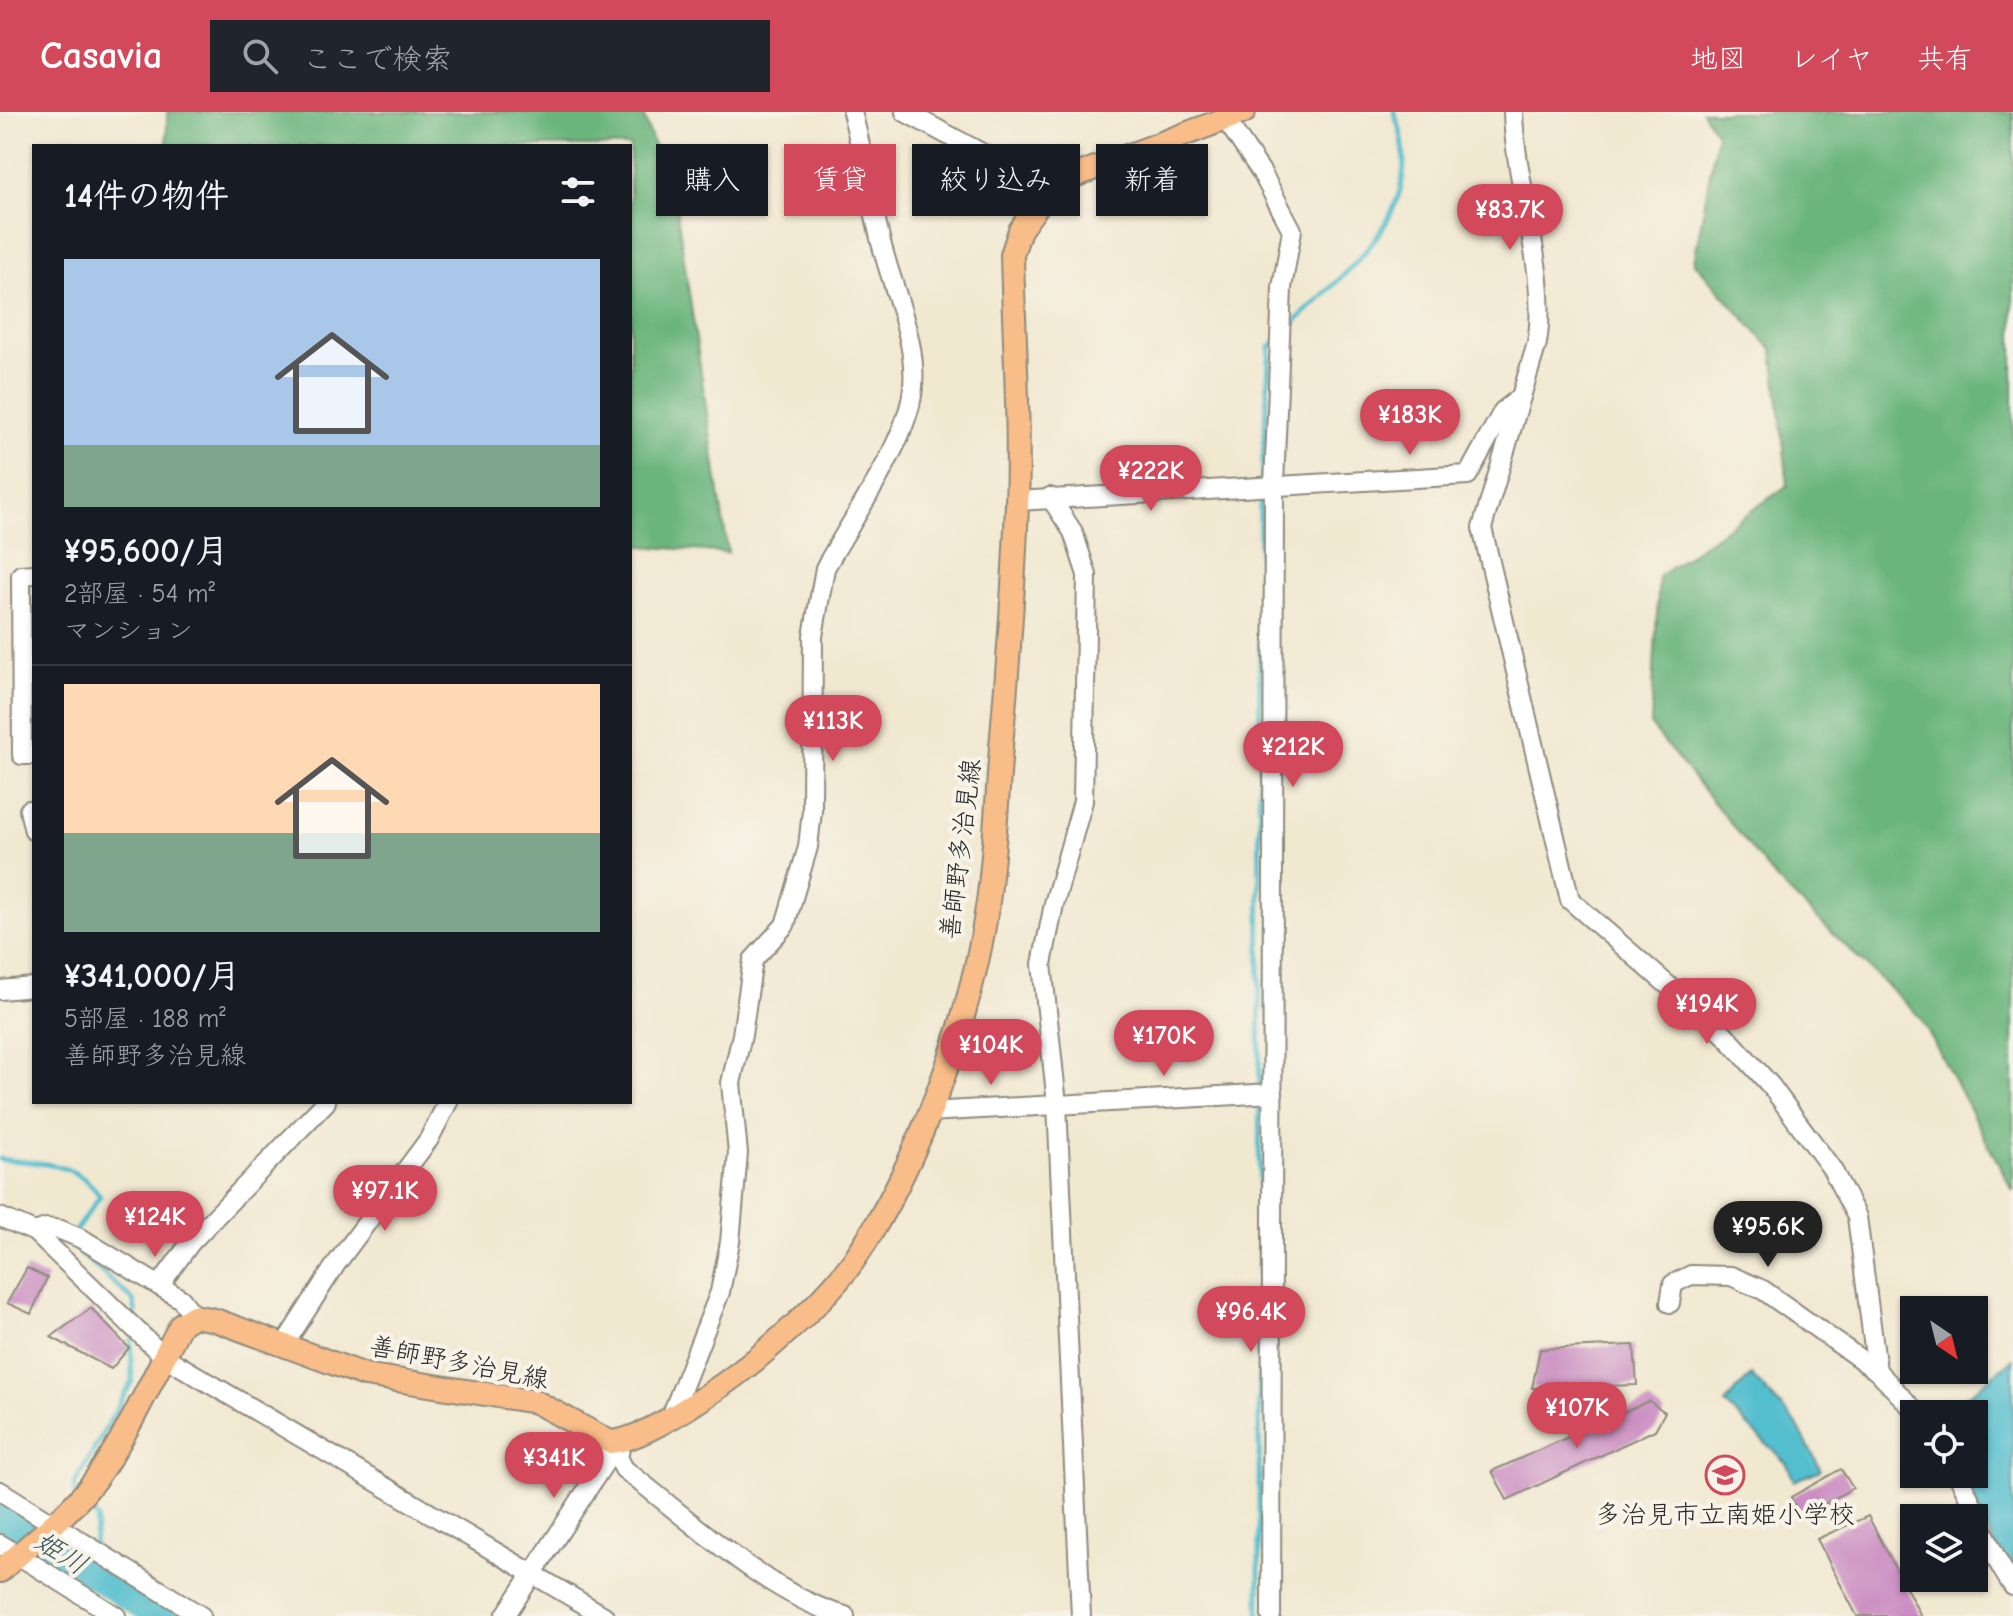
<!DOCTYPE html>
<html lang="ja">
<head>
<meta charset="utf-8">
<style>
  body { margin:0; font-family:"Comic Neue","Klee One",sans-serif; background:#20242c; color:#f1f3f6; height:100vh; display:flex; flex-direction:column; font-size:30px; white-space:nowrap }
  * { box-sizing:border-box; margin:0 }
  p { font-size:26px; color:#9ea1a6 }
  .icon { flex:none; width:44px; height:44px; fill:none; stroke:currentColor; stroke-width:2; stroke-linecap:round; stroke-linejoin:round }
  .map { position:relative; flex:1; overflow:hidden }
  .details { position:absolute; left:32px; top:32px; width:600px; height:960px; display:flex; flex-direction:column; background:#171b24; border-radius:0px; box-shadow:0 2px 6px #0004 }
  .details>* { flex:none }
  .hud { position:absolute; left:656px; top:32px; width:760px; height:72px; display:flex; gap:16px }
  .needle { width:52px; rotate:145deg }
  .fabs { position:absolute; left:1900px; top:1184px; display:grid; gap:16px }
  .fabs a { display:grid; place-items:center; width:88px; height:88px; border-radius:0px; background:#171b24; box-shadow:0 2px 6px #0004; font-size:40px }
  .price { position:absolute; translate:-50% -68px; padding:0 18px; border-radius:28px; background:#d1495b; color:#fff; font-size:26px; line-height:52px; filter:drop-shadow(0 2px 4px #0008) }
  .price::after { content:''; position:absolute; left:50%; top:48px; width:24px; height:18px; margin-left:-12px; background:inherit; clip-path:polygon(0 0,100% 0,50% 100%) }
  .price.selected { background:#222; color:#fff }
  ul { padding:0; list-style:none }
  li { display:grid; align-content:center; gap:16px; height:424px; padding:0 32px }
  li+li { border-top:2px solid #363941 }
  li span { display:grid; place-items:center; height:248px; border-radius:0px; color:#555 }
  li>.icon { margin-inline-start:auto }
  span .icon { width:144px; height:144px; fill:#fffc; stroke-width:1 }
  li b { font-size:34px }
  h2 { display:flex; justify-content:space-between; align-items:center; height:96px; padding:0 32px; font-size:34px }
  .tag { padding:0 28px; border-radius:0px; background:#171b24; box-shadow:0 2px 6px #0004; font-size:28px; line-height:72px }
  .tag.selected { background:#d1495b; color:#fff }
  header { display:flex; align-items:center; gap:48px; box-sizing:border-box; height:112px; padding:0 40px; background:#d1495b; color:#fff }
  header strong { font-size:38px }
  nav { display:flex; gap:44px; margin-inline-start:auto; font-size:28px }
  .search { width:560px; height:72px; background:#20242c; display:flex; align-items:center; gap:20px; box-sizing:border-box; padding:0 28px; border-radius:0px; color:#9ea1a6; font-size:30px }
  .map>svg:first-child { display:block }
  .forest { fill:#6ab57d; stroke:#4a7054; stroke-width:2 }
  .water { fill:#53bece; stroke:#3f747c; stroke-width:2 }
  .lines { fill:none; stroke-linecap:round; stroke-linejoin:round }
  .stream { stroke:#53bece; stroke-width:5 }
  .river { stroke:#53bece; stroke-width:32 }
  .building { fill:#cb8ec2 }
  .minor-casing { stroke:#8e8a7e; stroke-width:22 }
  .major-casing { stroke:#8e8a7e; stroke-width:26 }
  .minor { stroke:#fff; stroke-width:18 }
  .major { stroke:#f8bd88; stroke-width:22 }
  .labels { text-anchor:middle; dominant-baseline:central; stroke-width:8; stroke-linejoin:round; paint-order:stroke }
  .street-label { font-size:26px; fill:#2b2b2b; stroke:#f7f3e8 }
  .poi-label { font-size:26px; fill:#2b2b2b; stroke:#f7f3e8 }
  .water-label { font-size:28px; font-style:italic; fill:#37575c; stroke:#f7f3e8 }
</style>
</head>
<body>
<header>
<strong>Casavia</strong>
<div class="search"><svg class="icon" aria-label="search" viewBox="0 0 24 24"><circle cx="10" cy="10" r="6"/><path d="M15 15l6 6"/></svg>ここで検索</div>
<nav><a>地図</a><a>レイヤ</a><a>共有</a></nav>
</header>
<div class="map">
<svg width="2013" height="1504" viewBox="0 0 2013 1504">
  <rect width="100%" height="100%" fill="#f7f3e8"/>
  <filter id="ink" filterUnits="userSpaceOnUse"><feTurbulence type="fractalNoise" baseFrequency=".0125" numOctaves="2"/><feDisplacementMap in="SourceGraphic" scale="16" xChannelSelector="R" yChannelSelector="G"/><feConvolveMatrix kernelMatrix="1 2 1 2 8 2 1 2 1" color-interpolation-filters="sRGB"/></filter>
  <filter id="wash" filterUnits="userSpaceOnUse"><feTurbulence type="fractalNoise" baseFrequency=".006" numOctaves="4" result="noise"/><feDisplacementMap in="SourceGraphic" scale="32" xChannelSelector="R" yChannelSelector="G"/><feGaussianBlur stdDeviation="1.8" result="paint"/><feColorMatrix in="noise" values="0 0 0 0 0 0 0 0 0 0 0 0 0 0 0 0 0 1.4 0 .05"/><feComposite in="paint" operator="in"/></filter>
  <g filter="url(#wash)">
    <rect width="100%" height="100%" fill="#f1e8d0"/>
    <g class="forest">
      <polygon points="167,0 642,0 676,94 728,441 630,433 630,34 167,34"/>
      <polygon points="1702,0 2013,0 2013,1079 1921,906 1776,767 1651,614 1659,464 1788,373 1773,239 1694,150 1717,22"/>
    </g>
    <g class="water">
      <polygon points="2013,1247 2013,1474 1962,1362 1974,1362 1974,1302 1944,1302"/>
      <polygon points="1751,1263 1796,1311 1821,1358 1794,1369 1787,1352 1725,1291"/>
    </g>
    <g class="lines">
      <g class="stream">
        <path d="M1287,218C1347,157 1434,98 1394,0"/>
        <path d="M0,1047C40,1052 75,1048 100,1084L76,1118"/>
        <polyline points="71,1127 69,1131 133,1188 136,1200"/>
        <polyline points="74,1381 76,1370 132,1269 131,1228"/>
        <polyline points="83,1391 97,1406 94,1432"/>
        <polyline points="74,1452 87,1439"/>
        <polyline points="1259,1504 1260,396 1270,235 1275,231"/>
      </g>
      <polyline class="river" points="0,1403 163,1504"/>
    </g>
    <g id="blocks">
      <g class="building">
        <polygon points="27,1156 47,1166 31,1202 7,1191"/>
        <polygon points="91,1196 129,1236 111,1257 51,1225"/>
        <polygon points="1634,1233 1637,1273 1532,1276 1540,1237"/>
        <polygon points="1649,1289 1665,1300 1655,1318 1507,1388 1492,1359"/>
        <polygon points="1841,1357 1853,1376 1801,1405 1791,1385"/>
        <polygon points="1868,1404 1921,1504 1857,1504 1817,1427"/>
      </g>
    </g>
  </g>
  <g filter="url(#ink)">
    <use href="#blocks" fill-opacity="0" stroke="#8e8a7e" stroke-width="2"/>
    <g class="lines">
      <g class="minor-casing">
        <g id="minor">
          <polyline points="905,0 1032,68 1043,86"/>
          <path d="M1513,0C1515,76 1549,158 1537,231L1482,416L1570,788L1724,922L1771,974L1832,1057L1857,1105L1877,1259"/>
          <polyline points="1226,8 1262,61 1292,118 1282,176 1274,373 1271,1504"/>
          <polyline points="1050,385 1073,420 1087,463 1083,689 1054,792 1042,852 1057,992 1081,1504"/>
          <polyline points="1017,389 1468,363 1503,299 1521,285"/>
          <polyline points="34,462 21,463 22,643 34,643"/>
          <polyline points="34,700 29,698 34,719"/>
          <polyline points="0,878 34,875"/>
          <polyline points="928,1000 1273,981"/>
          <polyline points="0,1105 35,1120 163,1244 604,1504"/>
          <polyline points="35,1120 46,1116 61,1118 82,1127 181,1187 194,1204"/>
          <polyline points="159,1174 191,1130 326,990"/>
          <polyline points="1670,1191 1673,1172 1691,1163 1731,1164 1763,1178 1877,1259 1918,1302"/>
          <polyline points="284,1233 336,1152 429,1027 448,990"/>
          <path d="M672,1302L720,1180L730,1130L738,1041L731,971L742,923L753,848L785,813L808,735L812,699L813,524L825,456C851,409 897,344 910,293C924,239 892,179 880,126C870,84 863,41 852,0"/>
          <path d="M622,1329L618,1345L624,1357C687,1405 769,1484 845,1504"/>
          <path d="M1957,1362C1978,1398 1988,1439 2013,1474"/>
          <polyline points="0,1379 201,1504"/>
          <polyline points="0,1432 116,1504"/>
          <polyline points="505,1504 607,1347 610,1330"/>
        </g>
      </g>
      <g class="major-casing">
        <path id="major" d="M0,1459C32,1430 68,1404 94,1369C129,1321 153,1265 181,1212L194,1204L215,1208L365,1263L536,1290L610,1330C645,1329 726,1272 755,1248C787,1221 830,1183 854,1148C919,1052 972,904 988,790C995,738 997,686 1001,635C1008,554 1014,473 1017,392C1020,309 1014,225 1012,143L1020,118L1043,86L1074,64L1244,0"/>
      </g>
      <use href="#minor" class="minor"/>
      <use href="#major" class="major"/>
    </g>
  </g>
  <defs>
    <g id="school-ring" transform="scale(2)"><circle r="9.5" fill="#f7f3e8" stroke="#d1495b" stroke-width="1.5"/><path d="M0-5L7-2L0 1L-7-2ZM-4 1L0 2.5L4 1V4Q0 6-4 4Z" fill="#d1495b"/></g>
  </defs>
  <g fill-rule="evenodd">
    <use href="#school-ring" x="1725" y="1363"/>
  </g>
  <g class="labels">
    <g class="street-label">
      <text transform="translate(961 737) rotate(-83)">善師野多治見線</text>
      <text transform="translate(459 1251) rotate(11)">善師野多治見線</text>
    </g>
    <g class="poi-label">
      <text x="1725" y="1403">多治見市立南姫小学校</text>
    </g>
    <g class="water-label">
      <text transform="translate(61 1441) rotate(32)">姫川</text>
    </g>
  </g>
</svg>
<div class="fabs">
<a><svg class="needle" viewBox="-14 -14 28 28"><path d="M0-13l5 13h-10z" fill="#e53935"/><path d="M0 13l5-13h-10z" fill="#9ea1a6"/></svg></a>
<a><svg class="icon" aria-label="locate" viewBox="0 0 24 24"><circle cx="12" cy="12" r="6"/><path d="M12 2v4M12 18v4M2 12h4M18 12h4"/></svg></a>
<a><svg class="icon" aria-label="layers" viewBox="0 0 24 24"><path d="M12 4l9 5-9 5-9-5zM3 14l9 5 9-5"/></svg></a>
</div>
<b class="price" style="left:1510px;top:140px">¥83.7K</b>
<b class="price" style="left:1410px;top:345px">¥183K</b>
<b class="price" style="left:1151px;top:401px">¥222K</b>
<b class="price" style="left:833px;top:651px">¥113K</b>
<b class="price" style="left:1293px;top:677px">¥212K</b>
<b class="price" style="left:1707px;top:934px">¥194K</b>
<b class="price" style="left:1164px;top:966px">¥170K</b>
<b class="price" style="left:991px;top:975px">¥104K</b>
<b class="price" style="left:385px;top:1121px">¥97.1K</b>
<b class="price" style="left:155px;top:1147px">¥124K</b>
<b class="price selected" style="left:1768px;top:1157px">¥95.6K</b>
<b class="price" style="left:1251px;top:1242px">¥96.4K</b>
<b class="price" style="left:1577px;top:1338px">¥107K</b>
<b class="price" style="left:554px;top:1388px">¥341K</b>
<div class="hud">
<a class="tag">購入</a>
<a class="tag selected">賃貸</a>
<a class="tag">絞り込み</a>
<a class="tag">新着</a>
</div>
<section class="details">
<h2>14件の物件<svg class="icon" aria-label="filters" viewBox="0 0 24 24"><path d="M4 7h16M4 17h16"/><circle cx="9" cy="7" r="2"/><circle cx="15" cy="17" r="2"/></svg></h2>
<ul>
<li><span style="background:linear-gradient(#a9c7e8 75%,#7fa58c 0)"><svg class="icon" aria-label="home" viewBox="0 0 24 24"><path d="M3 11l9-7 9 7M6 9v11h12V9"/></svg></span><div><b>¥95,600/月</b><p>2部屋 · 54 m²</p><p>マンション</p></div></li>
<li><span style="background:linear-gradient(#ffd9b3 60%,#7fa58c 0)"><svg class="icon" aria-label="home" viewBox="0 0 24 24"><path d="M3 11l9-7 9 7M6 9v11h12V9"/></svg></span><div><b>¥341,000/月</b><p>5部屋 · 188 m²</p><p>善師野多治見線</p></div></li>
</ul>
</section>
</div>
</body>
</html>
